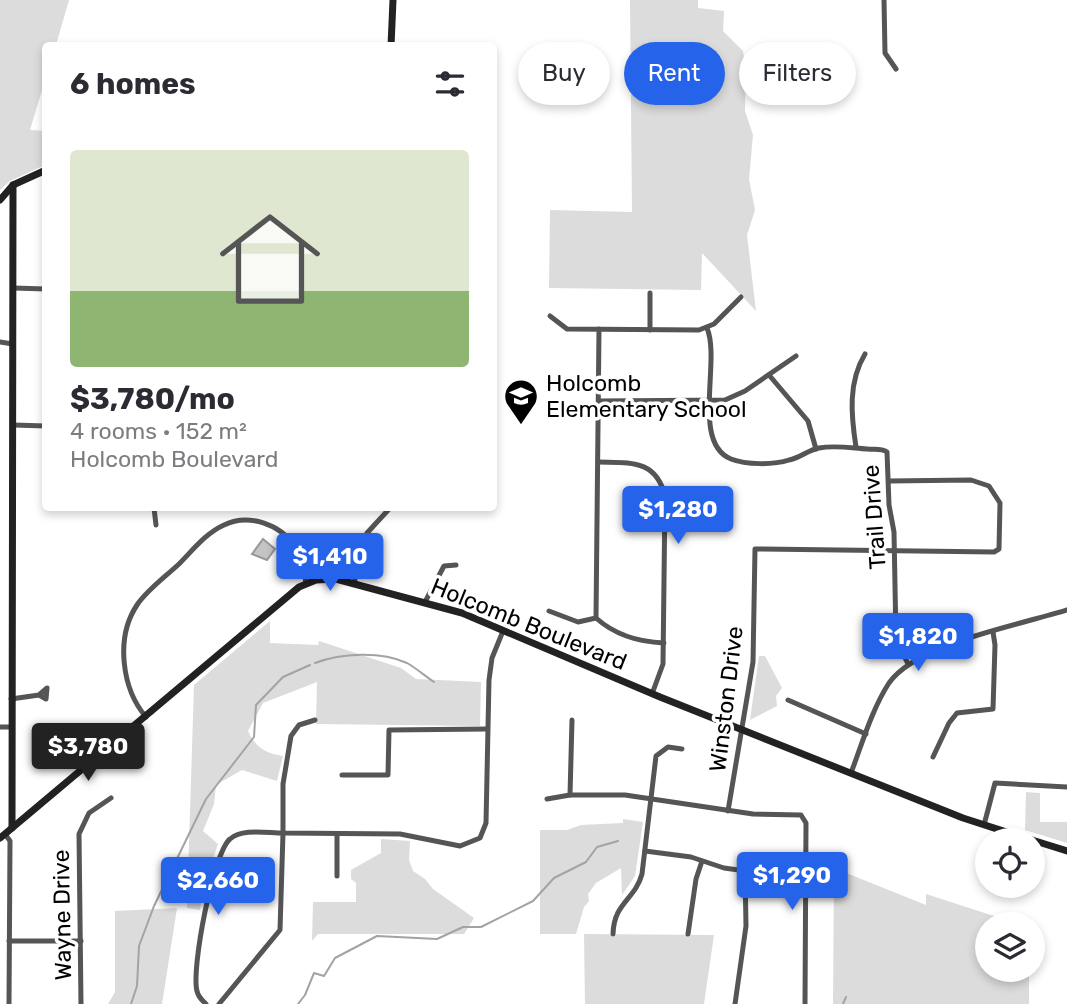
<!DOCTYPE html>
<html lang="en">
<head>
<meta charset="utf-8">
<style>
  body { margin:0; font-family:Rubik,sans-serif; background:#f2f2f3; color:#2b2b33; height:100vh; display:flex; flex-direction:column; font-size:26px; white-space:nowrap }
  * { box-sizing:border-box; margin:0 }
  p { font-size:23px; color:#7c7c81 }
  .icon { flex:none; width:38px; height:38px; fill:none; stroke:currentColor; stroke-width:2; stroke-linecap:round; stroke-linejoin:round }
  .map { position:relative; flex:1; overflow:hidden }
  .panel { position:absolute; left:42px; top:42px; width:455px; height:469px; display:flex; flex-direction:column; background:#fff; border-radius:7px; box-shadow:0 4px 10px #0003 }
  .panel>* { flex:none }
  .top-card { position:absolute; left:518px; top:42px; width:443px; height:63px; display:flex; gap:14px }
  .buttons { position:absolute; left:975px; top:828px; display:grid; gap:14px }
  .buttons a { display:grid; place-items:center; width:70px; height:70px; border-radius:50%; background:#fff; box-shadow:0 4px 10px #0003; font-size:35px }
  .price { position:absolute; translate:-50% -60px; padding:0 16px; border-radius:7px; background:#2563eb; color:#fff; font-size:23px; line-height:46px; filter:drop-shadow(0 2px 4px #0008) }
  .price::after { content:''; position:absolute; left:50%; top:42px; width:21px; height:16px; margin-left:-10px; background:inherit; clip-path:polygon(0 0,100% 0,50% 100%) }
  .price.selected { background:#222; color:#fff }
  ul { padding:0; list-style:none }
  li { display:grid; align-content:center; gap:14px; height:371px; padding:0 28px }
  li span { display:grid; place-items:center; height:217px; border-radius:7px; color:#555 }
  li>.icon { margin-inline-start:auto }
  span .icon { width:126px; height:126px; fill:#fffc; stroke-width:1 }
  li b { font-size:30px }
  h2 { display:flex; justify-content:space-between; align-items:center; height:84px; padding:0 28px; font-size:30px }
  .chip { padding:0 24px; border-radius:32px; background:#fff; box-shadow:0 4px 10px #0003; font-size:24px; line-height:63px }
  .chip.selected { background:#2563eb; color:#fff }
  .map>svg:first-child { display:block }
  .green { fill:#dcdcdc }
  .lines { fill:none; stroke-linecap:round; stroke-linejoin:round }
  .stream { stroke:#a3a3a3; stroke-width:2 }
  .building { fill:#c4c4c4; stroke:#999; stroke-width:2 }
  .street { stroke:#555; stroke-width:5 }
  .secondary { stroke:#222; stroke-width:7 }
  .labels { text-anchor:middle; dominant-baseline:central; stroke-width:7; stroke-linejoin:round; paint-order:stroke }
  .poi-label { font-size:23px; fill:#000; stroke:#fff; text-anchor:start }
  .street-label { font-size:23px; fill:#000; stroke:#fff }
</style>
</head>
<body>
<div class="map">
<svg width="1067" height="1004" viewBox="0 0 1067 1004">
  <rect width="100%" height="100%" fill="#fff"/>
  <g class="green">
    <polygon points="0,0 69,0 56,45 46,46 45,80 30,130 45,131 45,165 10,181 0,190"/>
    <polygon points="630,0 698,0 698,8 724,11 723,31 743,51 746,71 745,111 753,135 749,179 755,210 747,235 756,311 702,253 701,290 549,288 550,210 632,212"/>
    <path d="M270,621V643L318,645L319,641L401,668L416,679L481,682L480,726L316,724L317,682L263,703L248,731C256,748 265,753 283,756L277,781L242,770L216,785L214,804L203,831L218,844L205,881L200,910L187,908L194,685Z"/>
    <polygon points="759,656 765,656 782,688 776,696 777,706 750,720"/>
    <polygon points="1026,792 1040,793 1040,822 1067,822 1067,843 1025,830"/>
    <polygon points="623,819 643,822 635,876 622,895 621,868 596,883 588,894 589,901 584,907 576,934 540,934 540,830 567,830 581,825 623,823"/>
    <polygon points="381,839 410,841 409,860 413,871 425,879 433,889 474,918 464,934 318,934 312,941 313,902 356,902 356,883 351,879 351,870 381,853"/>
    <polygon points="834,868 926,905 926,894 1019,924 987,924 987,970 1029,970 1029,1004 833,1004"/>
    <polygon points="177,908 162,1004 108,1004 115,992 115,911"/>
    <polygon points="584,934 714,935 704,1004 585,1004"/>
  </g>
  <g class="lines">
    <g class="stream">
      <path d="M315,663C341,653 381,651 407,663C416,668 425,676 434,682"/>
      <polyline points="131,1004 137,986 139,946 154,906 206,799 254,737 256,705 283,677 310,665"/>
      <polyline points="298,1004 305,995 314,973 324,976 335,958 377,936 437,939 463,927 481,927 533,901 554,878 586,862 597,847 618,841"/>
      <polyline points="843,1004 846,997"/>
    </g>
  </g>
  <polygon class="building" points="263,539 275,549 267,560 252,554"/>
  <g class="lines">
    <g class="street">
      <polyline points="884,0 885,53 896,69"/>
      <polyline points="13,288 46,289"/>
      <polyline points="550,316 567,329 699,330 714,324 741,297"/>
      <path d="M707,328C721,361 691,443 731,459C746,465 774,465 789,460C800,458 808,450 819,448C835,445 851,448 867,449C875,450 881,448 887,452L889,505L894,532L896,639L908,664"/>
      <path d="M599,329L596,618C615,635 639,642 664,643"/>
      <polyline points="650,330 650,293"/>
      <polyline points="0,342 13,344"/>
      <polyline points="769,375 808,421 816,449"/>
      <polyline points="599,401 725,400 745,391 796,356"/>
      <polyline points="13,425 46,426"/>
      <path d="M856,447C851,415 848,382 865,354"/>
      <path d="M598,462C630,463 656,459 665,496L663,664L652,694"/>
      <polyline points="154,508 156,525"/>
      <polyline points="354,583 367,533 390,508"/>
      <polyline points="425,602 444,566 456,565"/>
      <polyline points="549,611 578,622 596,618"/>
      <polyline points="11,699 39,695 46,699 47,688 39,695"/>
      <polyline points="788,700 866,734"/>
      <path d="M146,717C122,689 115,638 137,605C147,590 165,577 179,564C193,550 206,533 224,525C248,513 281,524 295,547C301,558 304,571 306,583"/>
      <polyline points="315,720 299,725 291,736 283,784 283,833 400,834 460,846 480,838 486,823 489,680 492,658 503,631"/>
      <polyline points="0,727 11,727"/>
      <polyline points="933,757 949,723 957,713 993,709 995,645 993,632"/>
      <path d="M851,773C862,744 872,709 889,683C917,643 1020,625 1067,610"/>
      <polyline points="342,775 388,775 389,730 487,729"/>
      <polyline points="570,795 572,720"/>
      <polyline points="547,799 570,795 625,795 753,814 801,815 806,823 805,1004"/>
      <polyline points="728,811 753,662 755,549 994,552 999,549 1000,503 989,486 971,480 889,481"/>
      <polyline points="984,825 995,783 1067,787"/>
      <polyline points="5,834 10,841 9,1004"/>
      <polyline points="645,851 691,857 724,868 805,879"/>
      <polyline points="337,876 337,834"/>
      <path d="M613,934C614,902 635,900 642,874L656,756L668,747L682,749"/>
      <polyline points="688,934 696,879 702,861"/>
      <polyline points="9,941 81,941"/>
      <polyline points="81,1004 79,834 89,813 111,798"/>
      <path d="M206,1004C202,1000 198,997 197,991C191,970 213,853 230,839C242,828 267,833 283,833L280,930L219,1004"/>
      <polyline points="735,1004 746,926 745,871"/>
    </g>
    <g class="secondary">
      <polyline points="391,46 393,0"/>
      <polyline points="0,200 13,185 46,170"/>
      <polyline points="12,828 13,185"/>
      <polyline points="0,838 299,587 316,580 336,579 462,613 660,697 963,818 1031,840"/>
      <polyline points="1032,840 1067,851"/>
    </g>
  </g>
  <defs>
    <g id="school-pin" transform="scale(1.75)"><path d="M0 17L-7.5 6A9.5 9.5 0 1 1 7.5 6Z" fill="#000" stroke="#fff"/><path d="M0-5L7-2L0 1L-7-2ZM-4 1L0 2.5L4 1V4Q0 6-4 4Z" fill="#fff"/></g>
  </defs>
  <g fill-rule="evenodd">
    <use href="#school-pin" x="521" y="396"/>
  </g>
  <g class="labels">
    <g class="poi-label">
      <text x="546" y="383">Holcomb<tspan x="546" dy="26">Elementary School</tspan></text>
    </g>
    <g class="street-label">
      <text transform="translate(874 517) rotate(-94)">Trail Drive</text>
      <text transform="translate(529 624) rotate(22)">Holcomb Boulevard</text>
      <text transform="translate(726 699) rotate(-83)">Winston Drive</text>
      <text transform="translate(62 915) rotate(-91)">Wayne Drive</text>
    </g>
  </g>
</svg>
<div class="buttons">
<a><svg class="icon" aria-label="locate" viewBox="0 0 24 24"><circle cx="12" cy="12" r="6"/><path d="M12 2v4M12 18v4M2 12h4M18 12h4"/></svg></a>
<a><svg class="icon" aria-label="layers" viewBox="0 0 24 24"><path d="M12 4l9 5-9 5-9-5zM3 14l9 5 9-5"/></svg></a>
</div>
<b class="price" style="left:678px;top:546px">$1,280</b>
<b class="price" style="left:330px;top:593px">$1,410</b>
<b class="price" style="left:918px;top:673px">$1,820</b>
<b class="price selected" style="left:88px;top:783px">$3,780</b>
<b class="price" style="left:792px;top:912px">$1,290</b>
<b class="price" style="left:218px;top:917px">$2,660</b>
<div class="top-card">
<a class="chip">Buy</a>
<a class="chip selected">Rent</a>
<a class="chip">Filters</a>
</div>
<section class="panel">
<h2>6 homes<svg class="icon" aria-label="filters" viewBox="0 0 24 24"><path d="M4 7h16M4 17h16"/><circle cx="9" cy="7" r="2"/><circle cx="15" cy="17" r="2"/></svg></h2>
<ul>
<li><span style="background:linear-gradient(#dfe7d0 65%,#8fb573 0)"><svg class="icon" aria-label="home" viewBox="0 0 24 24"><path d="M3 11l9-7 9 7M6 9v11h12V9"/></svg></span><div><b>$3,780/mo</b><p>4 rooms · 152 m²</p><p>Holcomb Boulevard</p></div></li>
</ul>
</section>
</div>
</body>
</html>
